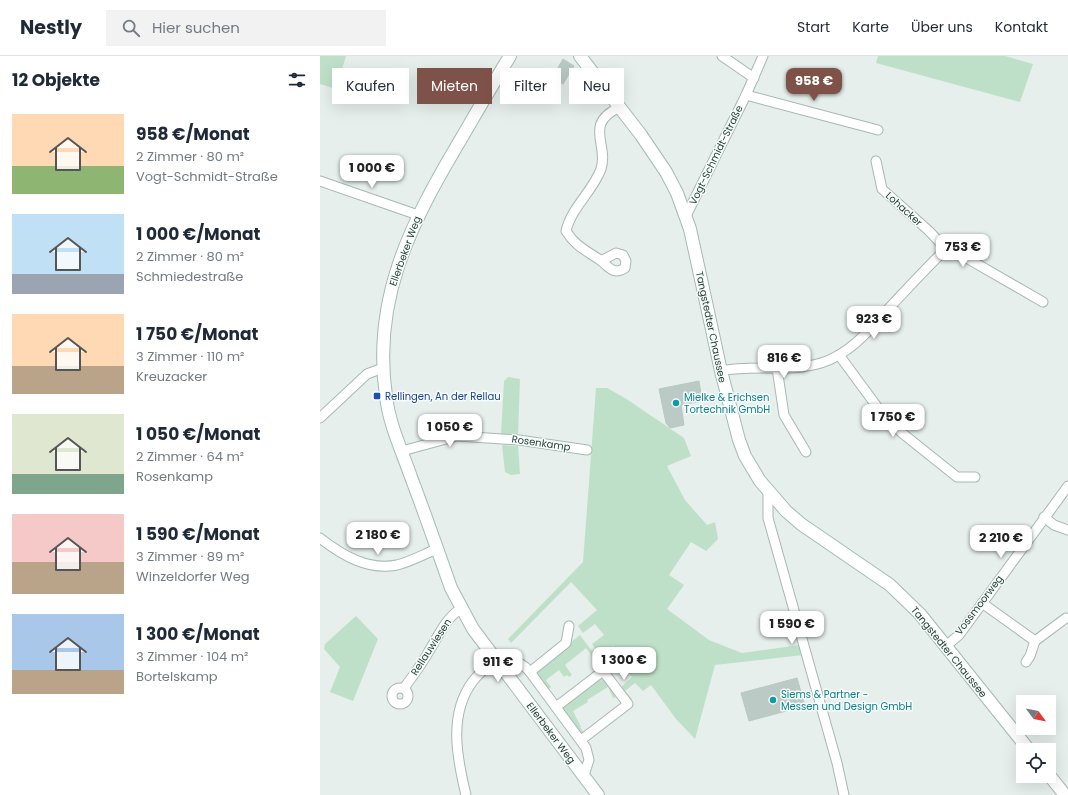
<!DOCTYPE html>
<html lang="de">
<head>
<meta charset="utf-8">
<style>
  body { margin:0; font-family:Poppins,sans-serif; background:#f2f2f3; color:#1f2937; height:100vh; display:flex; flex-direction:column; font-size:15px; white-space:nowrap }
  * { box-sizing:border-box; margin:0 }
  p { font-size:13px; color:#747a83 }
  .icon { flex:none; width:22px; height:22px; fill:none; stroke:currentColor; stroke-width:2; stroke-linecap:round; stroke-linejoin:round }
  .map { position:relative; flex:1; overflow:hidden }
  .details { display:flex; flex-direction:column; background:#fff; width:320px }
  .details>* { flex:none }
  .hud { position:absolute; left:12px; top:12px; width:380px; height:36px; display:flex; gap:8px }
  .needle { width:26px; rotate:122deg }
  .buttons { position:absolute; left:696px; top:639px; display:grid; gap:8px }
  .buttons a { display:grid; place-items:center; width:40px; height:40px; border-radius:0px; background:#fff; box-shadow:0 4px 16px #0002; font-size:20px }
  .price { position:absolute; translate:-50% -34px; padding:0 9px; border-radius:8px; background:#fff; color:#222; font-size:13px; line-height:26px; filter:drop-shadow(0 1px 2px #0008) }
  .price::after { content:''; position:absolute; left:50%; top:24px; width:12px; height:9px; margin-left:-6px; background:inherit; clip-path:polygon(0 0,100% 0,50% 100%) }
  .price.current { background:#7f5249; color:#fff }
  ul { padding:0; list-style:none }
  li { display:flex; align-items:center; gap:12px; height:100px; padding:0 12px }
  li span { display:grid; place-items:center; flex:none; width:112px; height:80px; border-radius:0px; color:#555 }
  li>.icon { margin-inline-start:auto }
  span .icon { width:48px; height:48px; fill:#fffc; stroke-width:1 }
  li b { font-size:17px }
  h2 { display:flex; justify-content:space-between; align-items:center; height:48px; padding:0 12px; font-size:17px }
  .tag { padding:0 14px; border-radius:0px; background:#fff; box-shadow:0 4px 16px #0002; font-size:14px; line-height:36px }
  .tag.current { background:#7f5249; color:#fff }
  header { display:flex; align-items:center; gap:24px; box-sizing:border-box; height:56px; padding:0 20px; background:#fff; border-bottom:1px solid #e0e1e3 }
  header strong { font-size:19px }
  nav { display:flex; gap:22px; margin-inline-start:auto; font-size:14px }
  .search { width:280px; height:36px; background:#f2f2f3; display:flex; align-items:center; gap:10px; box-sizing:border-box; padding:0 14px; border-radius:0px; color:#747a83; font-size:15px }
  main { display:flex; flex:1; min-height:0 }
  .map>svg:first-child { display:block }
  .green { fill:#bfe0c8 }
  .building { fill:#bbcac4; stroke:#b8c9c2 }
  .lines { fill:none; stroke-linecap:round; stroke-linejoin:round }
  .street-casing { stroke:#a8b8b2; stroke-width:11 }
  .secondary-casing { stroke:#a4bbb3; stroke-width:14 }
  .street { stroke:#fff; stroke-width:9 }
  .secondary { stroke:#fff; stroke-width:12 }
  .transit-dot { fill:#1a4fb4; stroke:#f7fbf9; stroke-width:1.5 }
  .culture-dot { fill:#0f9aa8; stroke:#f7fbf9; stroke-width:1.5 }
  .labels { text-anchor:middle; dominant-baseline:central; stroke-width:3; stroke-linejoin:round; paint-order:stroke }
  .street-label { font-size:10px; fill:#24423a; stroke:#f7fbf9 }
  .transit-label { font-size:10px; fill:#164399; stroke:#f7fbf9; text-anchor:start }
  .culture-label { font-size:10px; fill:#0d838f; stroke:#f7fbf9; text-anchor:start }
</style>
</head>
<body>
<header>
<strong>Nestly</strong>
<div class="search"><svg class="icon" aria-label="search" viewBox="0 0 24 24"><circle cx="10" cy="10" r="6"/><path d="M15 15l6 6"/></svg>Hier suchen</div>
<nav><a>Start</a><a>Karte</a><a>Über uns</a><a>Kontakt</a></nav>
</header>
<main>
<section class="details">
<h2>12 Objekte<svg class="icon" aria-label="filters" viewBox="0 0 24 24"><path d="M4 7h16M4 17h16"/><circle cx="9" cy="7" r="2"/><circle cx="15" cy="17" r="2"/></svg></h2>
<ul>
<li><span style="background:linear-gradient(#ffd9b3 65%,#8fb573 0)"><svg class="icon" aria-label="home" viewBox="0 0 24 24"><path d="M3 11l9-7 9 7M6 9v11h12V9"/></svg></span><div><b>958 €/Monat</b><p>2 Zimmer · 80 m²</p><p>Vogt-Schmidt-Straße</p></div></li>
<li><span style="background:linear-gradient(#bfe0f5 75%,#9aa5b1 0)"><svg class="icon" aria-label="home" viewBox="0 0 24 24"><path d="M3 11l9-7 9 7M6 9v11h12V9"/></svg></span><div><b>1 000 €/Monat</b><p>2 Zimmer · 80 m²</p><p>Schmiedestraße</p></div></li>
<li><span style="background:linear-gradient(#ffd9b3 65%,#b9a48a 0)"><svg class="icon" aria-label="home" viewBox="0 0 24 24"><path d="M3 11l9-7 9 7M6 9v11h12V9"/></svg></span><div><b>1 750 €/Monat</b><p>3 Zimmer · 110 m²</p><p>Kreuzacker</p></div></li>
<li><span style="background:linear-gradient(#dfe7d0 75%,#7fa58c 0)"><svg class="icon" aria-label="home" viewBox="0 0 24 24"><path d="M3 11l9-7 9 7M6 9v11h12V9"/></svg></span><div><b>1 050 €/Monat</b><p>2 Zimmer · 64 m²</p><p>Rosenkamp</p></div></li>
<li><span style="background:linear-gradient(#f6c9c9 60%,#b9a48a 0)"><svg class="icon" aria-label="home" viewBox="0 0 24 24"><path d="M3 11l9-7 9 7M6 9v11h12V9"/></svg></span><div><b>1 590 €/Monat</b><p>3 Zimmer · 89 m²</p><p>Winzeldorfer Weg</p></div></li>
<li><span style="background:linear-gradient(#a9c7e8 70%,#b9a48a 0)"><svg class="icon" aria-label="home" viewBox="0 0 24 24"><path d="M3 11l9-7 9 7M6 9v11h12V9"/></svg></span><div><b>1 300 €/Monat</b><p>3 Zimmer · 104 m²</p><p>Bortelskamp</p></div></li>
</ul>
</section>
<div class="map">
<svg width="748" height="739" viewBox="0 0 748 739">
  <rect width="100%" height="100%" fill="#e6efeb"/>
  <g class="green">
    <polygon points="0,0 26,0 16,33 0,28"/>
    <polygon points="558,0 685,0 713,8 700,46 556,7"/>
    <polygon points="188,321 200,323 198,379 181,378 184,325"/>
    <polygon points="276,332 287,332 305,342 364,382 371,400 347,410 365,444 387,469 395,466 398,483 386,495 371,486 349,519 364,529 347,553 389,584 422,597 480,589 483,599 395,609 375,683 356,663 331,629 323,635 315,627 305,635 312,643 309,646 299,633 312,621 305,612 309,608 293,590 281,600 283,603 280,606 277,602 275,604 266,592 245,609 252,619 249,621 247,619 244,621 239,614 226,624 231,631 227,635 215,619 217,613 260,579 272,595 275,592 272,588 284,579 275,568 263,577 258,570 277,554 251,526 191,587 188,583 263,506"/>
    <polygon points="182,389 198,390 200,418 191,419 185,416"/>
    <polygon points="36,560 58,583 33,645 10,636 20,611 4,593 5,588"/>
    <polygon points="283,619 303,647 301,649 297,641 293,642 288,631 267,644 268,646 253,655 261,671 260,671 265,678 261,678 241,654 241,650"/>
  </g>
  <g class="building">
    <polygon points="243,3 254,10 243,28 232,22"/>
    <polygon points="379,325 382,345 361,349 364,369 350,372 346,367 339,333"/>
    <polygon points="477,622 485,650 429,665 421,637"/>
  </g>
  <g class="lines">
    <g class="street-casing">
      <g id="street">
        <polyline points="402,0 434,22"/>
        <polyline points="426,39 558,74"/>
        <polyline points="556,105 562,133 609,175 626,193"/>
        <polyline points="0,125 98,159"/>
        <polyline points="366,160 426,39 443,0"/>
        <path d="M281,205L296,197L303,199L306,205L305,212C302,214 299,215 296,215C289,214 286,208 280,204C267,195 255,190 246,175C251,152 273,135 281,113C289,88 263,68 300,51"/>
        <polyline points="519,299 558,352 582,377 637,421 655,421"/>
        <polyline points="457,312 464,359 486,396"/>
        <path d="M401,315C434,308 468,317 501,307C531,298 551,272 571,250C589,231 607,211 626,193L645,201L723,246"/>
        <polyline points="0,362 47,318 63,312"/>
        <polyline points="82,395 137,380 199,384 267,394"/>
        <polyline points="448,436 448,462 517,707 524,739"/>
        <polyline points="724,461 734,469 748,474"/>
        <path d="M0,482C22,499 48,515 77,509C90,506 104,498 117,493"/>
        <polyline points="662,547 715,585 710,600 706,606"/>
        <polyline points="715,585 746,562"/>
        <polyline points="626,590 639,579 748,430"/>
        <polyline points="210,616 246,587 249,570"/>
        <circle cx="80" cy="640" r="8"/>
        <path d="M84,632C93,620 102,608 109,595C118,581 126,561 141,553"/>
        <polyline points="236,651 283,615 308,648 261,684"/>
        <path d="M146,739C137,702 128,658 153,625C159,617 168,610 176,603C189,602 201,605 210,616L266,692L269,704L264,719"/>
      </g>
    </g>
    <g class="secondary-casing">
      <g id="secondary">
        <path d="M190,0C172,29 155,59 138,88C90,169 52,244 66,340C69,368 82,395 91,421C105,458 118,495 131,532L153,573L278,739"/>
        <polyline points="260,0 321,79 346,116 357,137 370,173 401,315 419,384 425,400 440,425 466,455 481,468 570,529 600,558 709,694"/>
        <polyline points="729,719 745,739"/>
      </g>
    </g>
    <use href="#street" class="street"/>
    <use href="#secondary" class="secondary"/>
  </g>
  <rect class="transit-dot" x="53" y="336" width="8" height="8" rx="2"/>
  <g class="culture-dot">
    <circle cx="356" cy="347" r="4"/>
    <circle cx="453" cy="644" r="4"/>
  </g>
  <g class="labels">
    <g class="street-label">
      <text transform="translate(396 99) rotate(-64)">Vogt-Schmidt-Straße</text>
      <text transform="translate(584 153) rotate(42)">Lohacker</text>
      <text transform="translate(85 195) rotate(-70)">Ellerbeker Weg</text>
      <text transform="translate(391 271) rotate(78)">Tangstedter Chaussee</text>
      <text transform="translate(221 387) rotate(8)">Rosenkamp</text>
      <text transform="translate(659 549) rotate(-53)">Vossmoorweg</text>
      <text transform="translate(111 591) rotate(-57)">Rellauwiesen</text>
      <text transform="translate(629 596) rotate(51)">Tangstedter Chaussee</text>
      <text transform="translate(231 677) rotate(53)">Ellerbeker Weg</text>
    </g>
    <g class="transit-label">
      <text x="65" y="340">Rellingen, An der Rellau</text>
    </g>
    <g class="culture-label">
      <text x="364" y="341">Mielke &amp; Erichsen<tspan x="364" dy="12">Tortechnik GmbH</tspan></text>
      <text x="461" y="638">Siems &amp; Partner -<tspan x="461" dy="12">Messen und Design GmbH</tspan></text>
    </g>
  </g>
</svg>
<div class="buttons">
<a><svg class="needle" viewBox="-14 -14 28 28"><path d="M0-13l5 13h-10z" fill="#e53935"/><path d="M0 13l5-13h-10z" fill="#747a83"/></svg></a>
<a><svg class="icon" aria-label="locate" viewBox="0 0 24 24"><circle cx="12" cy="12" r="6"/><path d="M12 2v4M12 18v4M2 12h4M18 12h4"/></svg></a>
</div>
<b class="price current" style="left:494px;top:46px">958 €</b>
<b class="price" style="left:52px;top:133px">1 000 €</b>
<b class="price" style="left:643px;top:212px">753 €</b>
<b class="price" style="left:554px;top:284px">923 €</b>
<b class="price" style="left:464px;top:323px">816 €</b>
<b class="price" style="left:573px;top:382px">1 750 €</b>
<b class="price" style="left:130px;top:392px">1 050 €</b>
<b class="price" style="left:58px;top:500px">2 180 €</b>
<b class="price" style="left:681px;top:503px">2 210 €</b>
<b class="price" style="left:472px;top:589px">1 590 €</b>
<b class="price" style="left:304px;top:625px">1 300 €</b>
<b class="price" style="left:178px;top:627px">911 €</b>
<div class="hud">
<a class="tag">Kaufen</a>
<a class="tag current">Mieten</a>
<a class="tag">Filter</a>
<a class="tag">Neu</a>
</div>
</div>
</main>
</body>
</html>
